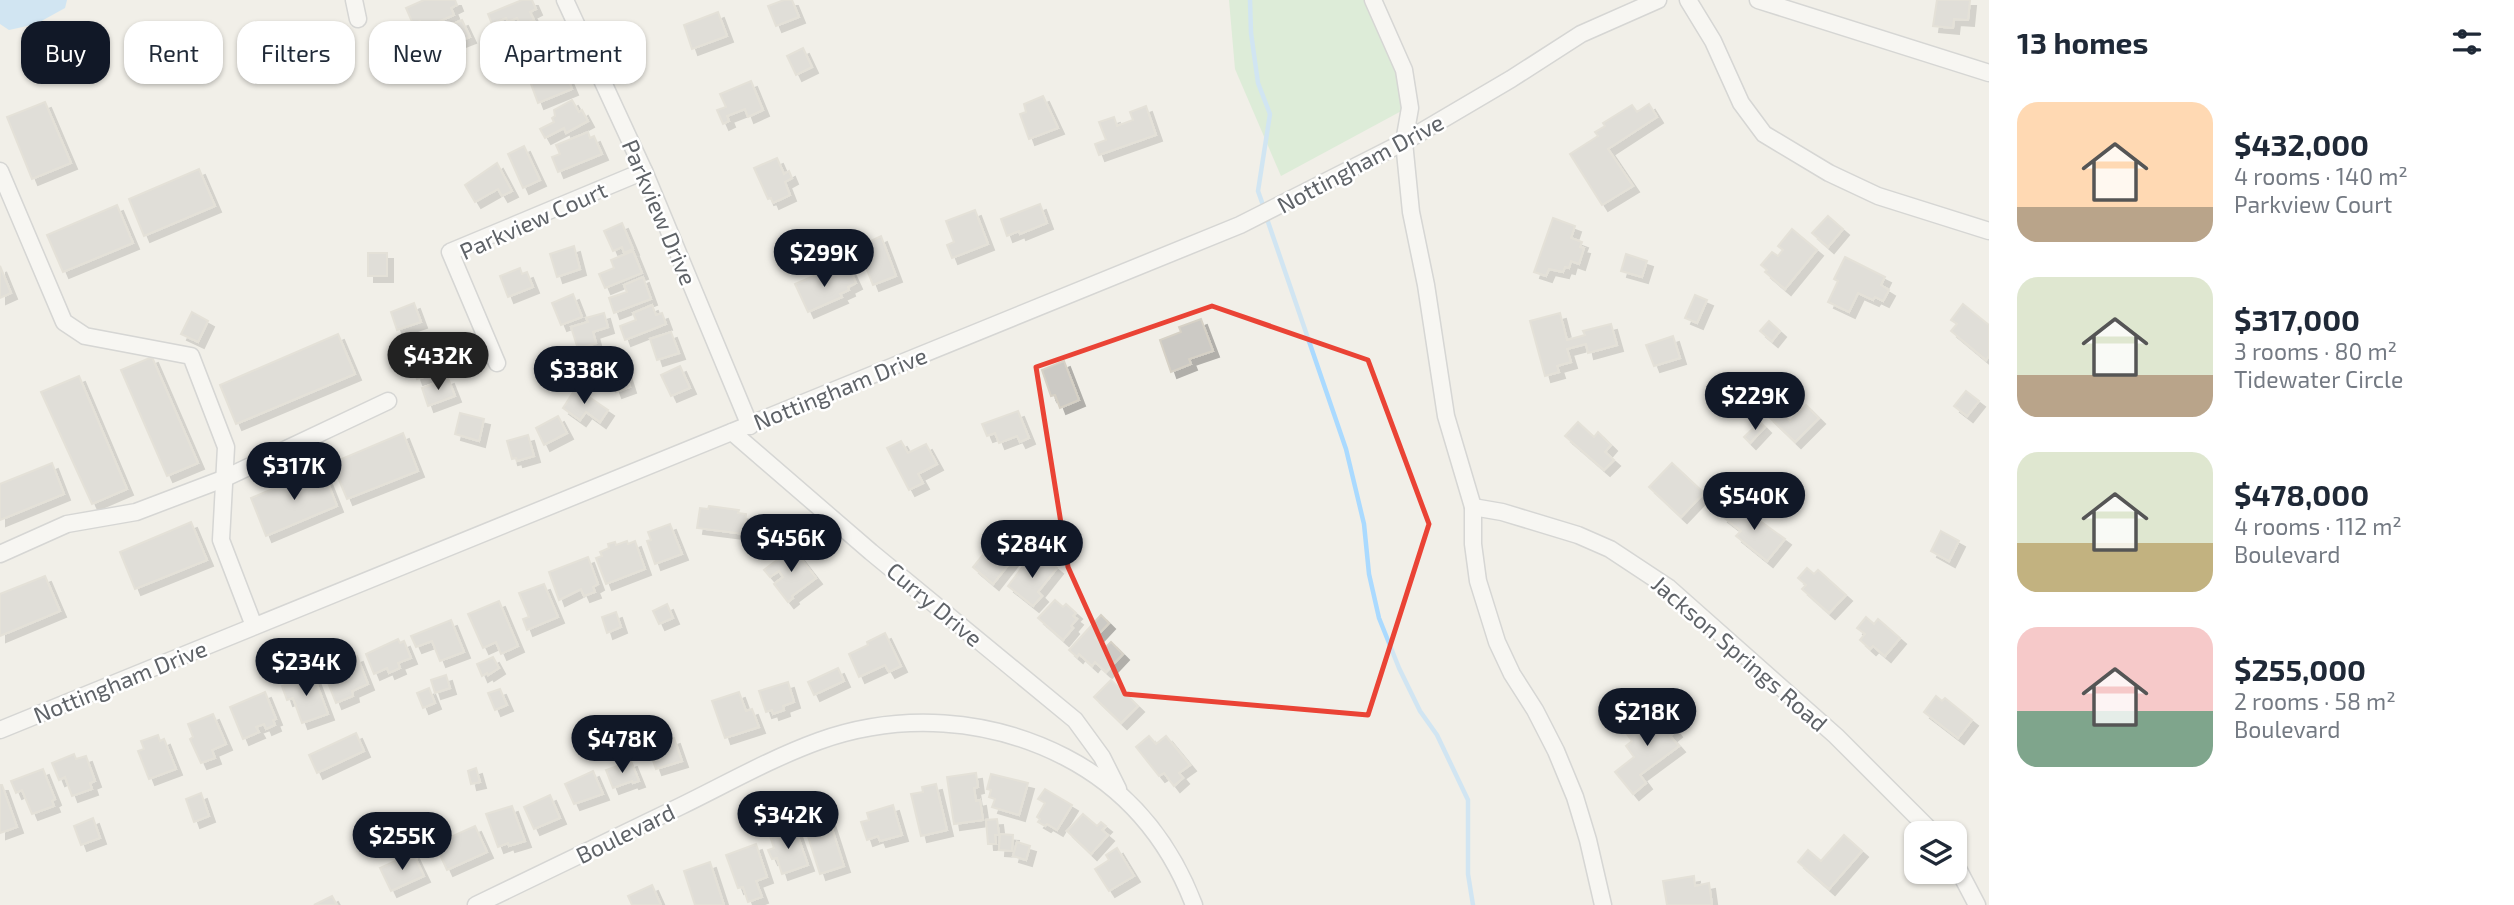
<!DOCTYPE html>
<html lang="en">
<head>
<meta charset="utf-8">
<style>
  body { margin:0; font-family:"Exo 2",sans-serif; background:#f6f6f7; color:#1f2937; height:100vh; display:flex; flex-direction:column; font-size:26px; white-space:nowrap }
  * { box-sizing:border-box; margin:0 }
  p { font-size:23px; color:#747a83 }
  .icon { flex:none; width:38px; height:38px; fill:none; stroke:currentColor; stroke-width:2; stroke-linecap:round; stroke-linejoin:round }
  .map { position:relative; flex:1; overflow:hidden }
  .sheet { display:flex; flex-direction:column; background:#fff; width:525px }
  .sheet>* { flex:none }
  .banner { position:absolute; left:21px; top:21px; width:665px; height:63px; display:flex; gap:14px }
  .controls { position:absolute; left:1904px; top:821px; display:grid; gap:14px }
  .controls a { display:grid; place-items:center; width:63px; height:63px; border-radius:14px; background:#fff; box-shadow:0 2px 5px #0004; font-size:35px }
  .price { position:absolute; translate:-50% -60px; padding:0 16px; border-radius:24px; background:#111827; color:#fff; font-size:23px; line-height:46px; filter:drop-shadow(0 2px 4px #0008) }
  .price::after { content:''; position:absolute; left:50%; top:42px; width:21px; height:16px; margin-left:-10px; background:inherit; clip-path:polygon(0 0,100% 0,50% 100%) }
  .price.on { background:#222; color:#fff }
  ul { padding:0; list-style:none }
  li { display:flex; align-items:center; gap:21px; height:175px; padding:0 28px }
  li span { display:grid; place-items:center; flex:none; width:196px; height:140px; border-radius:21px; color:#555 }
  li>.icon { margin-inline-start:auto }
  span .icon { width:84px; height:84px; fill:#fffc; stroke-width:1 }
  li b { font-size:30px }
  h2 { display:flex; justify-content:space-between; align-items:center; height:84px; padding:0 28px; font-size:30px }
  .pill { padding:0 24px; border-radius:21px; background:#fff; box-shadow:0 2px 5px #0004; font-size:24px; line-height:63px }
  .pill.on { background:#111827; color:#fff }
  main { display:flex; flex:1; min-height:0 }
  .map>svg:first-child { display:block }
  .green { fill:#c5e8c5 }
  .water { fill:#aadaff }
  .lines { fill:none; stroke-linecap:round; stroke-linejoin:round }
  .stream { stroke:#aadaff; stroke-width:4.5 }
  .building { fill:#cccac5; stroke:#d6d1c6; stroke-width:2; filter:url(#shadow) }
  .minor-casing { stroke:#b5b8bc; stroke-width:19 }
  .minor { stroke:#fff; stroke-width:16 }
  .marked { fill:none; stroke:#ea4335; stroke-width:5; stroke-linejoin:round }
  .labels { text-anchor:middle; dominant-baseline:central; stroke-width:5; stroke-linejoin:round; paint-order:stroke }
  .street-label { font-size:23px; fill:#5f6368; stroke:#fff }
</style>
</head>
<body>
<main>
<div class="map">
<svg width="1989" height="905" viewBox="0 0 1989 905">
  <defs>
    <filter id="shadow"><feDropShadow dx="6" dy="6" stdDeviation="0" flood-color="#0004"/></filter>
  </defs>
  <rect width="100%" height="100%" fill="#f1efe8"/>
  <polygon class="green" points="1229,0 1365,0 1418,102 1281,176 1235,69"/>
  <polygon class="water" points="0,0 67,0 65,8 36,24 9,30 0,24"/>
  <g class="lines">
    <g class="stream">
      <polyline points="1250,0 1251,33 1258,83 1270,114 1258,191 1264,208"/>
      <polyline points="1266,216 1346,449 1364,524 1369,574 1379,618 1399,668 1420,711 1437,735 1468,800 1468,874 1473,905"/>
    </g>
  </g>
  <g class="building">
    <polygon points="424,0 455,0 457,5 451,8 454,15 424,28 420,21 413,24 406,8"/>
    <polygon points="522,0 532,0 536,9 530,12 534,20 521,25 517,18 508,22 506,18 492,24 488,14"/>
    <polygon points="784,0 792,0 799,17 776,26 768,6"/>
    <polygon points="1937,0 1970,0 1968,20 1954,19 1953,28 1933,26"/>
    <polygon points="718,12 727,36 692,49 684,25"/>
    <polygon points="462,20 470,37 457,42 459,47 437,57 434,51 431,53 428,45 424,47 420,38"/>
    <polygon points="549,33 557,59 523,73 520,64 511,68 505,52"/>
    <polygon points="803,48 812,67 796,75 787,56"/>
    <polygon points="557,65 560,72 564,70 572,89 538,103 531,84 544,79 541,71"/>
    <polygon points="751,81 763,110 748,117 745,109 727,116 729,121 723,124 717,110 726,107 720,94"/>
    <polygon points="1043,96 1058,128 1029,139 1020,114 1026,112 1024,104"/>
    <polygon points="572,100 579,112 582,110 588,121 566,133 564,128 545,138 540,129 554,122 552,118 555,116 554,110"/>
    <polygon points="45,102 71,163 32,179 7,117"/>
    <polygon points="1649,104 1657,117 1608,149 1633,186 1602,205 1570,154 1598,136 1595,132 1605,126 1603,123 1632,105 1637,112"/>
    <polygon points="1146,106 1156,135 1099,155 1095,144 1106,140 1099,122 1114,117 1117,126 1133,120 1130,112"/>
    <polygon points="588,132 590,138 594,136 602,154 558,172 552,157 560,154 556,145"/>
    <polygon points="524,146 540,180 523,188 508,154"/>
    <polygon points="777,158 784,174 789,171 792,178 785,182 790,195 773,203 771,198 768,199 754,168"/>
    <polygon points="497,163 512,191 502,196 498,189 475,202 465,185"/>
    <polygon points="199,169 215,206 144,236 129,199"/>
    <polygon points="1040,204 1047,223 1020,234 1019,231 1007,236 1001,219"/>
    <polygon points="117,205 133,243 63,272 47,235"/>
    <polygon points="975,210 988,244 952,258 947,245 954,242 946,221"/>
    <polygon points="1828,216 1843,229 1828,247 1812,233"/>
    <polygon points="1553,218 1575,226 1571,238 1582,242 1580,247 1584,248 1579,264 1571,261 1569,268 1565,267 1563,272 1549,269 1546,276 1534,272"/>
    <polygon points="622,223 633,249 624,253 622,247 613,251 604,231"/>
    <polygon points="1792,229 1817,250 1785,289 1765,272 1767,270 1761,265 1772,252 1778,256 1783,250 1778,246"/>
    <polygon points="881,236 896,276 873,285 858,247"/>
    <polygon points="574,246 580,269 557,277 550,254"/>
    <polygon points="633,251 642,273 605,288 599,274 614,268 611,260"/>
    <rect x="368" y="253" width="19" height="23"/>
    <polygon points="1626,254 1647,261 1642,277 1621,271"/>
    <polygon points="1845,257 1885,277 1881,285 1889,290 1883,301 1875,297 1873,300 1858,293 1849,312 1828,302 1838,281 1834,279"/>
    <polygon points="0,266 11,293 0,298"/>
    <polygon points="520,268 522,274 527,272 533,287 508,297 500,276"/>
    <polygon points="841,270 842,273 850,270 856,283 848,287 849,290 840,294 842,297 808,312 795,284 818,274 819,277"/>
    <polygon points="643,277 651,299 614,313 609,298 627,292 624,285"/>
    <polygon points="573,294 582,317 561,325 552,303"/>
    <polygon points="1695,295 1707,300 1697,323 1685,318"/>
    <polygon points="414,303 421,322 397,330 391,312"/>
    <polygon points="1963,304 1989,325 1989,356 1986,360 1951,331 1957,324 1951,320"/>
    <polygon points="652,305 656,315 662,313 666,324 625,340 620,326 636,320 633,313"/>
    <polygon points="192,312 208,321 198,342 181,334"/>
    <polygon points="604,313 608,327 593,332 596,343 578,349 571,327 588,322 586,318"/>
    <polygon points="1560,313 1567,340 1585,335 1583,331 1611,324 1617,345 1588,353 1586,344 1567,349 1571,362 1557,366 1559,372 1545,376 1530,321"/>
    <polygon points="1201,319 1213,351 1189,359 1191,364 1171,372 1160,340 1181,332 1179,327"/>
    <polygon points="1769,321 1780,331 1772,341 1760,331"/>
    <polygon points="671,332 679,353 657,360 650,339"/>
    <polygon points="338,334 355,374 236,424 220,385"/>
    <polygon points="1673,336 1680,358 1654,366 1646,345"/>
    <polygon points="436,353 442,371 417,379 411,362"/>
    <polygon points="152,357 198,463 167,476 121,370"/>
    <rect x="580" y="357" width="25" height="22"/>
    <polygon points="1064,361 1079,400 1060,408 1055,395 1051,396 1042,370"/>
    <polygon points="680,366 690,388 671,396 661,375"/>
    <polygon points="625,371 630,387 616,392 610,376"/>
    <polygon points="79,376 127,489 92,504 41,392"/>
    <polygon points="448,378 455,396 428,406 422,388"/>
    <polygon points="576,388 608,410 600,422 586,412 580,420 563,408"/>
    <polygon points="1966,391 1979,401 1967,416 1954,406"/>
    <polygon points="1806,405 1819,418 1795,442 1768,416 1776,407 1790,421"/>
    <polygon points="1018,411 1029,438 1020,442 1017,436 999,443 995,433 987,436 982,424"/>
    <polygon points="460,413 484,419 479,441 455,434"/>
    <polygon points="558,416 567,433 544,445 536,428"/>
    <polygon points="1578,422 1594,437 1598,432 1611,445 1605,452 1614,460 1604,470 1565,436"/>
    <polygon points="1760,422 1765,427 1750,443 1744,437"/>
    <polygon points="403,433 418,471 347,499 332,463"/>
    <polygon points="528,435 534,456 517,461 516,458 512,459 507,441"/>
    <polygon points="901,441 908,453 926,444 937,464 918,474 923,483 909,490 887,448"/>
    <polygon points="52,463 64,494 0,520 0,484"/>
    <polygon points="1672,463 1704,493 1681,517 1649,487"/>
    <polygon points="322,468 337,506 266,536 251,498"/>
    <polygon points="1734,502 1785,539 1767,561 1736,536 1741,531 1722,516"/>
    <polygon points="709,506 739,510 738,513 746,514 744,534 697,528 700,508 708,509"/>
    <polygon points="191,522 207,560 135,589 120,552"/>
    <polygon points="670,524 682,554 655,564 647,541 651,540 648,532"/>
    <polygon points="1001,528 1023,546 993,584 973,567 991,545 988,543"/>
    <polygon points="1941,531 1959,541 1949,561 1931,551"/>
    <polygon points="627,541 628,544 635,541 645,569 606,584 596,558 602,556 600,552 609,548 608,544 615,542 616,545"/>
    <polygon points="793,548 816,578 792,596 793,598 788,602 774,584 783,577 779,571 770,577 764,570"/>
    <polygon points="1031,556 1043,565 1047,560 1057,568 1038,592 1042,596 1033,606 1008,586"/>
    <polygon points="588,557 598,584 593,587 595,592 584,596 581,589 559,600 549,572"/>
    <polygon points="1807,568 1814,574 1818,570 1846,595 1829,613 1802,589 1806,585 1798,578"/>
    <polygon points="45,576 60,611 0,636 0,594"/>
    <polygon points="544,584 558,617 527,630 523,619 529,617 519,593"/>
    <polygon points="1055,600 1063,607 1066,604 1076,613 1073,616 1077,619 1071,626 1073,628 1063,640 1038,618"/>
    <polygon points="499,601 518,646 501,654 496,642 483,648 468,614"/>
    <polygon points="667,604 673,618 659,624 653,611"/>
    <polygon points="616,612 621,627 607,633 602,617"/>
    <polygon points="1101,615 1109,623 1095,638 1105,648 1111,642 1123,654 1106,672 1095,662 1092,666 1079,654 1077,657 1069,650"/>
    <polygon points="1866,617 1874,624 1878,619 1900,638 1885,656 1873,646 1870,649 1860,640 1865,634 1857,628"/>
    <polygon points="451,620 464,652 440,661 432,641 416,647 411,636"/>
    <polygon points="885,633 901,666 889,672 885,665 859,677 849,654 868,645 867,642"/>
    <polygon points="398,639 400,643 404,641 411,658 398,663 400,668 389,673 387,668 374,674 366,654"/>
    <polygon points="357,656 368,684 352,691 353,696 336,703 323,670"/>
    <polygon points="493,657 499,668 488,675 487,673 482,676 477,664"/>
    <polygon points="838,668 844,681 814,695 808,682"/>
    <polygon points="313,674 328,714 302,723 293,698 287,700 282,686"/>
    <polygon points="446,675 450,688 435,693 431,680"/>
    <polygon points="1111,680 1138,706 1121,723 1094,697"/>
    <polygon points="788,682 794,702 783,706 784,710 773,714 772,710 766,712 759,691"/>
    <polygon points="429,688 435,703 423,708 417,693"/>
    <polygon points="500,689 507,705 495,710 488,693"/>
    <polygon points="265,692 276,719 273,720 275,725 266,729 264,724 256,727 259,732 243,739 230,707"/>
    <polygon points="739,692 746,711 752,709 759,727 725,738 712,701"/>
    <polygon points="1936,696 1942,701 1945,698 1972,720 1958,738 1924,712"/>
    <polygon points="1658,708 1676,731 1670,736 1679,746 1640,775 1646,783 1633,794 1615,772 1634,757 1626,746 1632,741 1626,733"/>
    <polygon points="213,714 226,744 212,750 215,758 201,763 190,739 193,737 188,724"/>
    <polygon points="356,733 364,751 317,773 309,755"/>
    <polygon points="158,735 160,741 164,739 176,769 149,779 138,751 144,749 141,741"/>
    <polygon points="1149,736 1156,744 1166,736 1190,765 1179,773 1183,778 1174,786 1164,773 1159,776 1136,747"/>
    <polygon points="674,738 682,761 656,769 648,747"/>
    <polygon points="74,754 76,759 86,756 95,781 90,783 92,789 72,796 65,777 59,780 52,763"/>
    <polygon points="631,761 639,781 633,783 632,781 613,788 606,770"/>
    <polygon points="476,768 480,782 471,784 468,771"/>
    <polygon points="43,769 55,799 52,801 54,806 32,814 22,790 16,793 11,781"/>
    <polygon points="593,771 603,794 574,804 565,784"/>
    <polygon points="976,773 978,787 974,788 976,801 980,800 983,820 954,824 947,777"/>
    <polygon points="991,774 1028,783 1019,815 992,807 995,799 989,797 991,790 987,789"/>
    <polygon points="936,784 947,830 921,836 911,794 923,792 922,787"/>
    <polygon points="0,785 2,785 17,827 0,833"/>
    <polygon points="1045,789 1072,805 1057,830 1047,824 1045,826 1038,822 1040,819 1037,817 1045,803 1038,799"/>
    <polygon points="201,793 209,816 194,822 186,799"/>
    <polygon points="550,795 560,818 534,829 524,807"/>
    <polygon points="893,805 902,835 880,841 878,836 867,840 861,822 869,820 867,813"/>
    <polygon points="512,806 525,841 509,846 508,843 498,847 486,814"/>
    <polygon points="1083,814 1097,826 1101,822 1106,826 1102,830 1108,835 1091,854 1067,831"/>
    <polygon points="828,816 844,866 820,874 804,824"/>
    <polygon points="93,818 100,838 81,845 74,826"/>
    <polygon points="997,819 999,835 995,835 996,844 988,844 986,820"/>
    <polygon points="475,826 487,852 447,870 435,844"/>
    <polygon points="795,828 808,865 782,874 777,858 772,859 768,850 774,848 770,836"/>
    <polygon points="1000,834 1013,835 1012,851 999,850"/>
    <polygon points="1844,835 1862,851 1829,889 1798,862 1808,850 1821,861"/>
    <polygon points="1017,842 1030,846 1026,860 1013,856"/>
    <polygon points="756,844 767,877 756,881 762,897 748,902 743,887 738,888 726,855"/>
    <polygon points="1117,848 1134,876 1109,891 1095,869 1109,860 1106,855"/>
    <polygon points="413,853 424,876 391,891 380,868"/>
    <polygon points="710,862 724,905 695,905 684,871"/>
    <polygon points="1694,876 1695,886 1709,883 1712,905 1667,905 1663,881"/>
    <polygon points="652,885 661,905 632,905 628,896"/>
    <polygon points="332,896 337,905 314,905"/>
  </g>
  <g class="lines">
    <g class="minor-casing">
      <g id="minor">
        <polyline points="354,0 358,19"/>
        <polyline points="565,0 644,171 750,426"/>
        <polyline points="1373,0 1404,70 1410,108 1404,142 1411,212 1426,285 1446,416 1473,507 1473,544 1478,581 1497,642 1512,674 1535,710 1556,751 1575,797 1588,840 1603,905"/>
        <polyline points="1688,0 1713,41 1741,103 1764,134 1829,173 1878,196 1989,231"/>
        <polyline points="1758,0 1989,73"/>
        <polyline points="0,171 64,322 85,336 191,356 226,447 221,540 254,626"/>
        <polyline points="497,363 450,252 644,171"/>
        <polyline points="732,432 871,552 1075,720 1102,757 1118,789"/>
        <polyline points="1473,507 1502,512 1578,535 1610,549 1669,588 1836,736 1933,833"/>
        <polyline points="0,554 67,524 136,512 223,479 388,401"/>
        <polyline points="0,730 1240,225 1404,142 1511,79 1581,34 1658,0"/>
        <polyline points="1955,863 1977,905"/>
        <path d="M476,905C544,872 612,839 681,806C726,784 772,758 819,741C900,712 989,718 1065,757C1127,789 1169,840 1194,905"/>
      </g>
    </g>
    <use href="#minor" class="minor"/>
  </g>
  <path d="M0 0H1989V905H0ZM1212,306L1368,360L1429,524L1368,715L1125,694L1068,567L1036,367Z" fill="#f1efe8" fill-opacity=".55" fill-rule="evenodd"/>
  <path class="marked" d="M1212,306L1368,360L1429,524L1368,715L1125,694L1068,567L1036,367Z"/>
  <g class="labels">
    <g class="street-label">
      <text transform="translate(1360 163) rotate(-28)">Nottingham Drive</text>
      <text transform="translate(660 212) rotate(67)">Parkview Drive</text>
      <text transform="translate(533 220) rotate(-24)">Parkview Court</text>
      <text transform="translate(840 388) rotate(-22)">Nottingham Drive</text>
      <text transform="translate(935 604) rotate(40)">Curry Drive</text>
      <text transform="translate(1740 653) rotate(41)">Jackson Springs Road</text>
      <text transform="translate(120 681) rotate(-22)">Nottingham Drive</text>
      <text transform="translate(625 833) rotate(-26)">Boulevard</text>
    </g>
  </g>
</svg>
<div class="controls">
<a><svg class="icon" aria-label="layers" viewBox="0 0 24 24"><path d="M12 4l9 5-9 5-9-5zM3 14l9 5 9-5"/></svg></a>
</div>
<b class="price" style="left:824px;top:289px">$299K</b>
<b class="price on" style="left:438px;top:392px">$432K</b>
<b class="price" style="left:584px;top:406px">$338K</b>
<b class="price" style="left:1755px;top:432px">$229K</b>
<b class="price" style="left:294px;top:502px">$317K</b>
<b class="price" style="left:1754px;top:532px">$540K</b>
<b class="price" style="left:791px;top:574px">$456K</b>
<b class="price" style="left:1032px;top:580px">$284K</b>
<b class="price" style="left:306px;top:698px">$234K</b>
<b class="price" style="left:1647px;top:748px">$218K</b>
<b class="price" style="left:622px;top:775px">$478K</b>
<b class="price" style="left:788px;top:851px">$342K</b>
<b class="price" style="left:402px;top:872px">$255K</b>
<div class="banner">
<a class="pill on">Buy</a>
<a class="pill">Rent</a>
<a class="pill">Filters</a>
<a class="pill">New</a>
<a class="pill">Apartment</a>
</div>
</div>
<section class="sheet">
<h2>13 homes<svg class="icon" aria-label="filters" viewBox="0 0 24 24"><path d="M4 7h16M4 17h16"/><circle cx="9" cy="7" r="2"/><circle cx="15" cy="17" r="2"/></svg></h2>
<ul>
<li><span style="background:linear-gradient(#ffd9b3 75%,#b9a48a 0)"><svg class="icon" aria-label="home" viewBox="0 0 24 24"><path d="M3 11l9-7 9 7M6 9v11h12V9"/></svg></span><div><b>$432,000</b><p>4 rooms · 140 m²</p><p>Parkview Court</p></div></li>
<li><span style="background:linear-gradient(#dfe7d0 70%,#b9a48a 0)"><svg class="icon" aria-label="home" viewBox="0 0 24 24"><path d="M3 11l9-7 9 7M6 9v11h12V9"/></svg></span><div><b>$317,000</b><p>3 rooms · 80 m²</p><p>Tidewater Circle</p></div></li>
<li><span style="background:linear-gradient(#dfe7d0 65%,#c2b280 0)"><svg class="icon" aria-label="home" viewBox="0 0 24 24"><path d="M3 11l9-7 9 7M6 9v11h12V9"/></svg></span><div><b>$478,000</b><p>4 rooms · 112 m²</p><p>Boulevard</p></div></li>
<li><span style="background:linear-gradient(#f6c9c9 60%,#7fa58c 0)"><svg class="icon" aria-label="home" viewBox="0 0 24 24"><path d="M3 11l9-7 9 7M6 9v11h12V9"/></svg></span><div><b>$255,000</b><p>2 rooms · 58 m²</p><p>Boulevard</p></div></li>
</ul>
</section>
</main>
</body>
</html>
